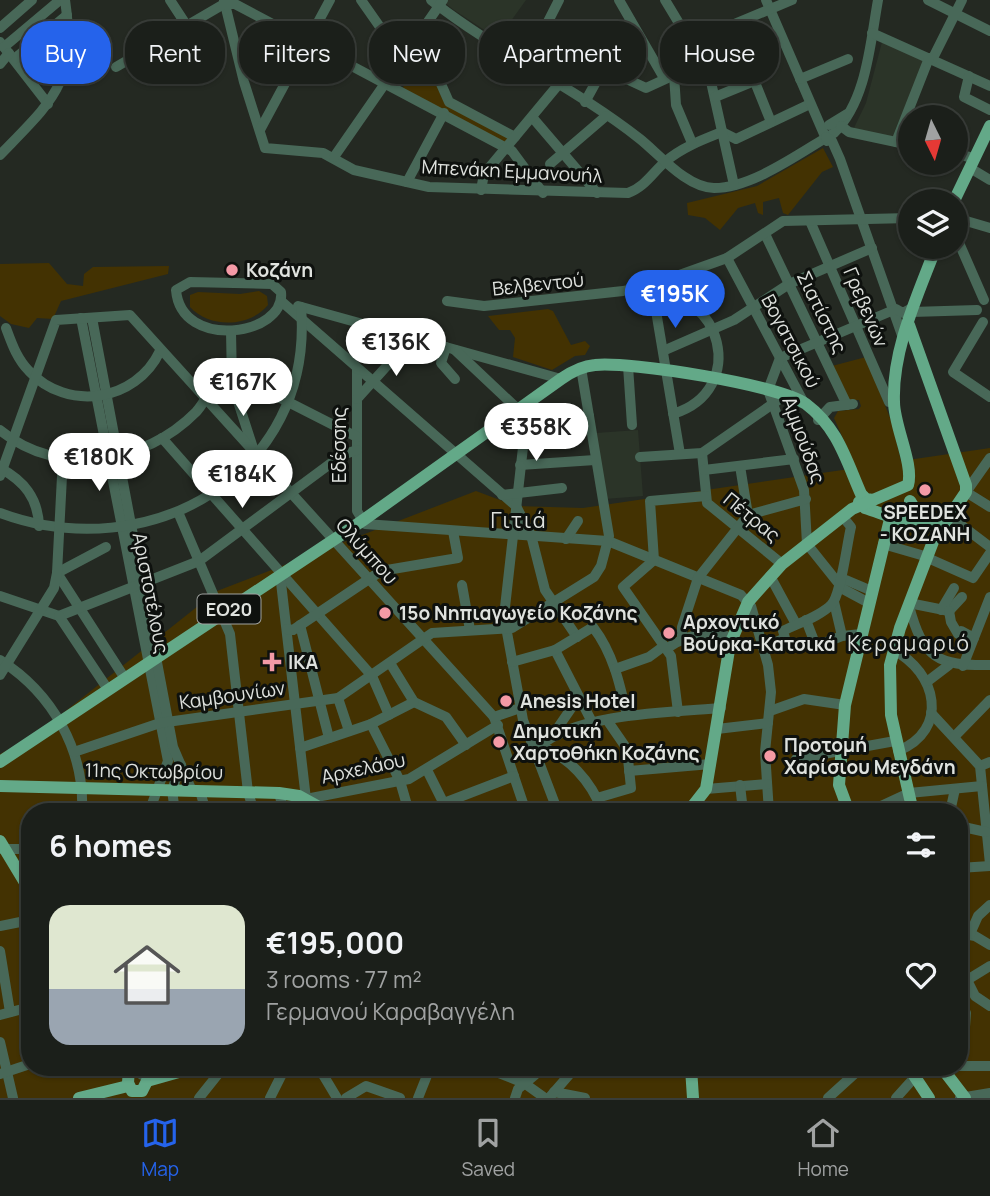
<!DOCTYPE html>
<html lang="en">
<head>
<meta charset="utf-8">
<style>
  body { margin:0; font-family:Manrope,sans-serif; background:#282c27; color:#f1f3f6; height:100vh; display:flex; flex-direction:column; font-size:26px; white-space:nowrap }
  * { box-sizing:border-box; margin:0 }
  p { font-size:23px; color:#a0a2a2 }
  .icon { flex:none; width:38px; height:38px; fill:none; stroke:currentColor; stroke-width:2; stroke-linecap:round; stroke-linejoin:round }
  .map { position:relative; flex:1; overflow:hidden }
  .drawer { position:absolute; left:21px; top:803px; width:947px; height:273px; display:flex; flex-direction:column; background:#1b1f1a; border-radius:28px; box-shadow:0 2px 5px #0004,0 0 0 2px #393d39 }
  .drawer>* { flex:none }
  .hud { position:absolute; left:21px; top:21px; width:948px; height:63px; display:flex; gap:14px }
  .needle { width:46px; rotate:175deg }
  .controls { position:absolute; left:898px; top:105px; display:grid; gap:14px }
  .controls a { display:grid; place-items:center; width:70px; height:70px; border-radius:50%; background:#1b1f1a; box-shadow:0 2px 5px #0004,0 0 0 2px #393d39; font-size:35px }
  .price { position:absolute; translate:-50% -60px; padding:0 16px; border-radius:24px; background:#fff; color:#222; font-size:23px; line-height:46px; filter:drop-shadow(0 2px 4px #0008) }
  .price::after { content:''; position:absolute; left:50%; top:42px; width:21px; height:16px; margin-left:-10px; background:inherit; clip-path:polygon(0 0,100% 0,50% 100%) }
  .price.selected { background:#2563eb; color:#fff }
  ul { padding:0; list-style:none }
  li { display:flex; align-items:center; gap:21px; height:175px; padding:0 28px }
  li span { display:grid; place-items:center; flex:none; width:196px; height:140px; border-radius:21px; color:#555 }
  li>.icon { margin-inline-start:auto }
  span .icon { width:84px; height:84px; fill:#fffc; stroke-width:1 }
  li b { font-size:30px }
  h2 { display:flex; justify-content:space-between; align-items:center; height:84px; padding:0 28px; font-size:30px }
  .chip { padding:0 24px; border-radius:28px; background:#1b1f1a; box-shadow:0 2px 5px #0004,0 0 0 2px #393d39; font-size:24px; line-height:63px }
  .chip.selected { background:#2563eb; color:#fff }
  .tabs { display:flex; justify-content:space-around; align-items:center; height:98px; border-top:2px solid #393d39; background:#1b1f1a; font-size:19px; color:#a0a2a2 }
  .tabs a { display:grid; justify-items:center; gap:4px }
  .tabs .selected { color:#2563eb }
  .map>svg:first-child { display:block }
  .built { fill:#2b3428 }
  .green { fill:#433202; fill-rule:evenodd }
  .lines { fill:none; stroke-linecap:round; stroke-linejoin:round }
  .minor { stroke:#486858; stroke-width:10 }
  .major { stroke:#63a988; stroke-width:12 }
  .poi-dot { fill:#f49aa6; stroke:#0e110e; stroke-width:2.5 }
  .labels { text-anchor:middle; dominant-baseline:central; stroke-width:6; stroke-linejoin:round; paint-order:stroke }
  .shield { fill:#0e110e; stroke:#a0a3a0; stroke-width:2 }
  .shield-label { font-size:18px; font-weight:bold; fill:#dfe2de }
  .street-label { font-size:19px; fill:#dfe2de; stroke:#0e110e }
  .poi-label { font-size:19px; font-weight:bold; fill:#dfe2de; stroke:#0e110e; text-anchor:start }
  .neighbourhood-label { font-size:21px; letter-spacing:2px; fill:#dfe2de; stroke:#0e110e }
</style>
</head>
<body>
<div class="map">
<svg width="990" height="1098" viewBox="0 0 990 1098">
  <rect width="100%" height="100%" fill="#242922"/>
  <g class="built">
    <polygon points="448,0 526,0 498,39 454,10 445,3"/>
    <polygon points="882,42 925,61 894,139 853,130 866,103"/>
    <polygon points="638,430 643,496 604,499 596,433"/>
  </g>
  <g class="green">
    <polygon points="417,39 442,98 510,138 506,143 403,88 404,85 390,81"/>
    <polygon points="823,148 833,167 822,172 788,215 783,213 779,198 763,202 763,215 758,213 755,203 738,208 720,230 705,218 688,215 687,203 757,186"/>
    <polygon points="49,263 67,284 83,286 84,274 93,267 169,266 168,274 61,301 53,319 37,318 29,328 11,324 0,316 0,264"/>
    <path d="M259,291L267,296L268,305C250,327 210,329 190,307V295L198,292L240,294Z"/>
    <polygon points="548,309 553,311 571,345 585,341 590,346 585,355 575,356 552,370 513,357 515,338 510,330 499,330 488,316"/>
    <path d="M866,357L892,423L901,461L990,448V1098H0V754L34,736L217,591L476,491L516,506L583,508L856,468L834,418L838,411L859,409L861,406L859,400H849L832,366ZM30,812H959V1068H30Z"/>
  </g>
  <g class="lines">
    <g class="minor">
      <polyline points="170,0 187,26"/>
      <path d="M224,0L244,82L265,148L323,153L354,170L429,187L628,193C645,187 653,172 666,161C683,147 702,140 722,132L736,139L810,104"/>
      <polyline points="361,0 401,57"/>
      <path d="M431,0C497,52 574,87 640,139C660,155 687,188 714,188C753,188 801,152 834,133C867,100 870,44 878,0"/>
      <polyline points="619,0 664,78"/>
      <polyline points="665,0 709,73 734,185"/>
      <polyline points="766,0 827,141"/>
      <polyline points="928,0 990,31"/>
      <polyline points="732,25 771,122"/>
      <polyline points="0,28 32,0"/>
      <polyline points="418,32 449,102 515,137"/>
      <polyline points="872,33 990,86"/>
      <polyline points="0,42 48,104"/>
      <polyline points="691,42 792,0"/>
      <polyline points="4,47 60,0"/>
      <polyline points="14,59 67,15"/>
      <polyline points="932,60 962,0"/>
      <polyline points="0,64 9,53"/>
      <polyline points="526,65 559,0"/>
      <polyline points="116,67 224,4 235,4 512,151 543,193"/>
      <polyline points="605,69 646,88 683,71 698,55"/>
      <polyline points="709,73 744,56"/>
      <polyline points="674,75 676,105 692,143"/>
      <polyline points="969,76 964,97 990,110"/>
      <polyline points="800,79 848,59"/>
      <polyline points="715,97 754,81"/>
      <polyline points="585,102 630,20"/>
      <polyline points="532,117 597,193"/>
      <polyline points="829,125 847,114"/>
      <polyline points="841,126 849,132 910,145"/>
      <polyline points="260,130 330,0"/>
      <polyline points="826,137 832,141 840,159 903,338"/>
      <polyline points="896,142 929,58"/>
      <polyline points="956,154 974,158"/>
      <path d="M0,155C54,99 77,83 65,0"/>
      <polyline points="334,157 443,0"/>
      <polyline points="550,164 606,116"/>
      <polyline points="970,168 990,180"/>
      <polyline points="407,182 444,113"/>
      <polyline points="481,190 484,174 558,85"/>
      <polyline points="956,218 990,228"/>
      <polyline points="810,221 889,402 894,402"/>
      <polyline points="765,234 847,405"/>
      <polyline points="956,236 984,300"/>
      <polyline points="727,258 804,403"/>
      <path d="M190,282L272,284L281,292C286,336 181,351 176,290Z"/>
      <polyline points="281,301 516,506 531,535 545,590 577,637"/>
      <polyline points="447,301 484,306 623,291 657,283 727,258 783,221 910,218"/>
      <polyline points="298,306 561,379"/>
      <polyline points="912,312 977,310"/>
      <polyline points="81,318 168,761 149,812"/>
      <polyline points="92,318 173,747 192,791"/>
      <polyline points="983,322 953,372 990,397"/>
      <path d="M6,328C12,344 17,359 29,371C67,412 136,402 160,351"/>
      <polyline points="231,331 232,383 254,451"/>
      <polyline points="446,347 441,363 455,379"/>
      <polyline points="455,350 523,414"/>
      <polyline points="663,351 734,320 789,284 872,248"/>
      <polyline points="628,366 632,425"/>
      <polyline points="357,368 357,511 365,524 608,541 741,595 751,606 768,665 771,692 765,752 769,812"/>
      <polyline points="231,373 357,437"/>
      <polyline points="357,399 412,338"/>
      <polyline points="528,403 504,616 523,720 558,812"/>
      <path d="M673,414C751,390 718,285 654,299L680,454"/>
      <polyline points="818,420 830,407 853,404"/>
      <polyline points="526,423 589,416"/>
      <path d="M0,430C58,478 145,464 196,412C207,400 214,378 231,373"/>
      <polyline points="162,438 372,676 389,715"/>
      <polyline points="702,453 707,503 782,564"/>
      <polyline points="640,457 702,453 777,401"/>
      <polyline points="990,458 966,492 990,507"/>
      <polyline points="520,465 595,460"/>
      <polyline points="740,466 748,515"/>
      <path d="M0,468C24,481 38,498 39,526"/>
      <polyline points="704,470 794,459"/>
      <polyline points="0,476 56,320 130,315 494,717 526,812"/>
      <polyline points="502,495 562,488"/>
      <polyline points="178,512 230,634 248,792 254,812"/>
      <path d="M0,513C148,568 315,475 301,307"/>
      <polyline points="949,516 990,547"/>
      <polyline points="566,539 578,521"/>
      <polyline points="883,544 921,555 973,578 990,553"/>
      <polyline points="57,573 124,677"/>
      <polyline points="57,573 106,547"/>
      <polyline points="280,574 306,799 409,779 498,725"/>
      <polyline points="770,576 796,624"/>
      <polyline points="840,584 846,580 872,591"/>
      <polyline points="462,585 470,630"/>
      <polyline points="0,596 59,616"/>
      <polyline points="834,602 842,636"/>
      <polyline points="869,603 843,589 807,544 804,490 768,390 780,358 896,309 903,313 914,307"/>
      <polyline points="909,603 949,611 962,597"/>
      <path d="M909,606C923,658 937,666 990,665"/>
      <polyline points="941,610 954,588"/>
      <polyline points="949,611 951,622 958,634 961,631 974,638"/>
      <polyline points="59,616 199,561 342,455 357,450"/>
      <polyline points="59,616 107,688"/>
      <polyline points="806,620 816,646 842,636 861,634"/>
      <polyline points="300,625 329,738"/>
      <polyline points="287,629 293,630 381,571 458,558 453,531"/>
      <polyline points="682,637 682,627 698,578 748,515 806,499"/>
      <path d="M764,647L785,638L783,631C798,623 819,617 831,605C841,596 847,543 851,527L843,517"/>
      <path d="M666,649C686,635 708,629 732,638"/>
      <polyline points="555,650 593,724"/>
      <path d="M893,650C937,672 950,730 898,751"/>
      <path d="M0,660C52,693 85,750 82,812"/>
      <path d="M512,662L555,650L593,627C613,653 620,684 627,716"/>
      <polyline points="390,663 414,702 446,717 466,745"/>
      <polyline points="963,666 990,597"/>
      <polyline points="615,669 649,657 664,646"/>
      <polyline points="0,675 54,588 57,573 63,457"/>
      <polyline points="928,681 949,665"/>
      <polyline points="338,698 349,731"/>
      <polyline points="770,711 804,699 845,705"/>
      <polyline points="678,712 671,656 623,587 654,560 650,501 706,496"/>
      <polyline points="931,713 980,766 990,864"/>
      <polyline points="494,717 520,708"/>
      <polyline points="371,724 400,781 409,812"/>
      <polyline points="717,729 768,723"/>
      <polyline points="558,735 559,726 579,697"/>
      <polyline points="954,737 990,700"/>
      <path d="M537,745C569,756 591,781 603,812"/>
      <path d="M540,746C577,713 673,712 721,708"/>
      <polyline points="300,748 371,724 414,702"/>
      <polyline points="74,752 160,723 338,698 432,633 512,628 594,577 601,566 609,536 581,368"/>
      <polyline points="796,759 895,741"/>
      <polyline points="980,766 990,762"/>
      <polyline points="427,770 448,812"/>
      <polyline points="629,771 711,764"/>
      <polyline points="706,789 767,784"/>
      <polyline points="200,791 206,812"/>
      <polyline points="279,793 284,812"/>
      <polyline points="597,798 631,788 627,749 607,720"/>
      <polyline points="444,803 514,776"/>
      <polyline points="175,812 172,790 181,765"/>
      <polyline points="587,812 601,807"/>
      <polyline points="736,812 743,811 740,785"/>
      <polyline points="868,812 909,793 982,786"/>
      <polyline points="950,812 955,789"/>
      <polyline points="959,826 986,832"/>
      <polyline points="1,849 30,849"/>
      <polyline points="959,868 990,866"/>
      <polyline points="0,926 30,920"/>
      <polyline points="959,933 975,936 990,945"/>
      <polyline points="970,934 978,916 990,905"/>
      <polyline points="0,951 10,1012"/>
      <polyline points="967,980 975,996 990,1006"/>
      <polyline points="959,985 990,966"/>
      <polyline points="959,1001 966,1013 965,1027"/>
      <polyline points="0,1015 30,1007"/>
      <polyline points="0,1042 13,1098"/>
      <polyline points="959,1066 989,1066"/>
      <polyline points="138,1068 142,1075"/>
      <polyline points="319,1068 337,1098"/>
      <polyline points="486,1068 524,1083 545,1098"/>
      <polyline points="0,1074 30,1064"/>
      <polyline points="554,1092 585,1098"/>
      <polyline points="199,1098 223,1068"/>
      <polyline points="270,1098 285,1068"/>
      <polyline points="346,1098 366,1086 400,1098"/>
      <polyline points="418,1098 430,1068"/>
      <polyline points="515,1098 518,1089 535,1075 535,1068"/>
      <polyline points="549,1098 575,1068"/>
      <polyline points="828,1098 861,1068"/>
      <polyline points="896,1098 914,1078"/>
      <polyline points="960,1098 990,1093"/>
    </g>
    <g class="major">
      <polyline points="954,201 990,126"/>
      <polyline points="909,325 966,485 966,492 934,539 900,628 890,665 891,715 913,812"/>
      <polyline points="910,501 926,527"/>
      <path d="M859,502L865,508C888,515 924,533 946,520"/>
      <path d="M0,762L362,521L561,379C571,372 582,366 595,365C629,361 780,385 806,404C838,428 846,460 861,494L866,499L873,500"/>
      <polyline points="0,786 279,793 299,796 328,812"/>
      <path d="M688,812L706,789L730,644L748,602L782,564L852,509L908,485C914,464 894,426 894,402C892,349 918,295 936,247"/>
      <polyline points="849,812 839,785 845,705 891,515"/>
      <polyline points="0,841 30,891"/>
      <polyline points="129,1068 128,1083 132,1091 142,1091 147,1081"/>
      <polyline points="691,1068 693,1098"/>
      <polyline points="909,1068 929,1098"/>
      <polyline points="942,1068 965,1098"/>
      <polyline points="147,1081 193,1068"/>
      <polyline points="79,1098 128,1086"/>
    </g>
  </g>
  <g class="poi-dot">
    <circle cx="232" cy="270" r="7"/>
    <circle cx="925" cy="490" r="7"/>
    <circle cx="385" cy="613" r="7"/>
    <circle cx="669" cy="633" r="7"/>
    <path d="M268.5 651.5h7v7h7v7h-7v7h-7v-7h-7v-7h7z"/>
    <circle cx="506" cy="701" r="7"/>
    <circle cx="499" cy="742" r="7"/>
    <circle cx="770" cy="756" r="7"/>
  </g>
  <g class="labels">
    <rect class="shield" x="197.5" y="594.5" width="63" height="29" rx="5"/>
    <g class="shield-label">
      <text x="229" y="609">ΕΟ20</text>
    </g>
    <g class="street-label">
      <text transform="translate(512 171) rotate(3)">Μπενάκη Εμμανουήλ</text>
      <text transform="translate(538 284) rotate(-6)">Βελβεντού</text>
      <text transform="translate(866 307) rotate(67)">Γρεβενών</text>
      <text transform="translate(822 312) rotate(64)">Σιατίστης</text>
      <text transform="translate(791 341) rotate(62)">Βογατσικού</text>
      <text transform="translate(804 440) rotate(70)">Αμμούδας</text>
      <text transform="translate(339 445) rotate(-90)">Εδέσσης</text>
      <text transform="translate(752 517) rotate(39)">Πέτρας</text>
      <text transform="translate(367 551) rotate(48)">Ολύμπου</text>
      <text transform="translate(151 593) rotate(79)">Αριστοτέλους</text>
      <text transform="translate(232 695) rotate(-8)">Καμβουνίων</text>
      <text transform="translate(363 768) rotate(-12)">Αρχελάου</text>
      <text transform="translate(154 771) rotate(1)">11ης Οκτωβρίου</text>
    </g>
    <g class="poi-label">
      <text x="246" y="270">Κοζάνη</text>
      <text x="925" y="512" text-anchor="middle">SPEEDEX<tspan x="925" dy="22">- ΚΟΖΑΝΗ</tspan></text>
      <text x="399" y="613">15ο Νηπιαγωγείο Κοζάνης</text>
      <text x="683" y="622">Αρχοντικό<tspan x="683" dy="22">Βούρκα-Κατσικά</tspan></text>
      <text x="288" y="662">IKA</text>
      <text x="520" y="701">Anesis Hotel</text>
      <text x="513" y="731">Δημοτική<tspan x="513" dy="22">Χαρτοθήκη Κοζάνης</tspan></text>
      <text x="784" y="745">Προτομή<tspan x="784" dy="22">Χαρίσιου Μεγδάνη</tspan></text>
    </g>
    <g class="neighbourhood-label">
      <text x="519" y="520">Γιτιά</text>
      <text x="909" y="643">Κεραμαριό</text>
    </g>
  </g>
</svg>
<div class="controls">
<a><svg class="needle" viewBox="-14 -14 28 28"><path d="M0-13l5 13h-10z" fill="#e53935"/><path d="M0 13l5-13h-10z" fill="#a0a2a2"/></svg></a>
<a><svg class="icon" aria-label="layers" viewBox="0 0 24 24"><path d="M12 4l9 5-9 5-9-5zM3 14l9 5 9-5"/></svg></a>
</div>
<b class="price selected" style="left:675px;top:330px">€195K</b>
<b class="price" style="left:396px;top:378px">€136K</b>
<b class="price" style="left:243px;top:418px">€167K</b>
<b class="price" style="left:536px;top:463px">€358K</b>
<b class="price" style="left:99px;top:493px">€180K</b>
<b class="price" style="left:242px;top:510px">€184K</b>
<div class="hud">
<a class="chip selected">Buy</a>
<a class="chip">Rent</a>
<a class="chip">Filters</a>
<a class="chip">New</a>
<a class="chip">Apartment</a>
<a class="chip">House</a>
</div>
<section class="drawer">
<h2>6 homes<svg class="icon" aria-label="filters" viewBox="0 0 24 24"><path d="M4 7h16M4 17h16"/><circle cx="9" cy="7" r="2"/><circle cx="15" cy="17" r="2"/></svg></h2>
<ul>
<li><span style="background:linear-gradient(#dfe7d0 60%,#9aa5b1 0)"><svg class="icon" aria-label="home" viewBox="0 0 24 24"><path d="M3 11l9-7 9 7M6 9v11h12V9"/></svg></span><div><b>€195,000</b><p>3 rooms · 77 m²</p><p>Γερμανού Καραβαγγέλη</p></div><svg class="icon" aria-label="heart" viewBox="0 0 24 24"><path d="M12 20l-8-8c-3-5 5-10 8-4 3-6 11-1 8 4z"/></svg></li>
</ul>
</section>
</div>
<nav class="tabs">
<a class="selected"><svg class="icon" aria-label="map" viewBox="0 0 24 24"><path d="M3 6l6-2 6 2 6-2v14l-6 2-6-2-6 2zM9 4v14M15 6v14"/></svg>Map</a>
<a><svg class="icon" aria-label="saved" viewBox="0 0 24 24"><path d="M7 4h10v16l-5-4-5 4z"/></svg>Saved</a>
<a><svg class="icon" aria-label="home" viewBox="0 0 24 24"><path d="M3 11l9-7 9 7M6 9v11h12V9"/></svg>Home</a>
</nav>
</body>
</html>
